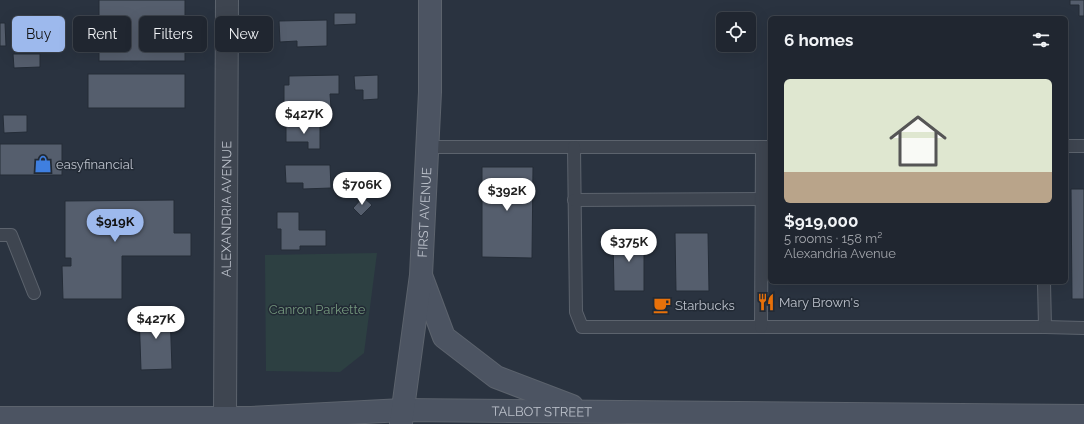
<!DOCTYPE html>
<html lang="en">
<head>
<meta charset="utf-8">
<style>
  body { margin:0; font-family:Raleway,sans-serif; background:#282e38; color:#f1f3f6; height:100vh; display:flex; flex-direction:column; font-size:15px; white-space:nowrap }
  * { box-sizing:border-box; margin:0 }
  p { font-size:13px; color:#a2a5ab }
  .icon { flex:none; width:22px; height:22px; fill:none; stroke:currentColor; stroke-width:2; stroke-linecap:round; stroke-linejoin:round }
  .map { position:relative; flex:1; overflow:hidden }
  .panel { position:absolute; left:768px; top:16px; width:300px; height:268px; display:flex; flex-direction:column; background:#202630; border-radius:6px; box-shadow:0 4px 16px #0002,0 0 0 1px #3d434c }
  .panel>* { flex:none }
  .guide { position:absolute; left:12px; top:16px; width:380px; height:36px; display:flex; gap:8px }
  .buttons { position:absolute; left:716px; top:12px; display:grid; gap:8px }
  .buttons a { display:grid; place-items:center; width:40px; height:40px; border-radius:6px; background:#202630; box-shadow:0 4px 16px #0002,0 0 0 1px #3d434c; font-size:20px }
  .price { position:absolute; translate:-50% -34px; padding:0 9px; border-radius:14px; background:#fff; color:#222; font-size:13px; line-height:26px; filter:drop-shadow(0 1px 2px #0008) }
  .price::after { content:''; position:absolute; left:50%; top:24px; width:12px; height:9px; margin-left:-6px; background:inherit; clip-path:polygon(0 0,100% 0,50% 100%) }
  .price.current { background:#9db9ed; color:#111 }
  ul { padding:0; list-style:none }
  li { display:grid; align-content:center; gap:8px; height:212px; padding:0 16px }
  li+li { border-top:1px solid #3d434c }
  li span { display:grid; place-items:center; height:124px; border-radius:6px; color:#555 }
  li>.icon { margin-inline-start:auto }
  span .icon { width:72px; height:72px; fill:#fffc; stroke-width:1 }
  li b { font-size:17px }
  h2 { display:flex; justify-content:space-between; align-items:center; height:48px; padding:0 16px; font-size:17px }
  .tag { padding:0 14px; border-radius:6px; background:#202630; box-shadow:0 4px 16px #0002,0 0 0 1px #3d434c; font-size:14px; line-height:36px }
  .tag.current { background:#9db9ed; color:#111 }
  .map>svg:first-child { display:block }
  .green { fill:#2d4042 }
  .building { fill:#555e6d; stroke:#242c37 }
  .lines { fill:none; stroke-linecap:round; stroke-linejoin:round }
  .lane-casing { stroke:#5c636d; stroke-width:14 }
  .street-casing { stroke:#5c636d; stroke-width:24 }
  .secondary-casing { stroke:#5c636d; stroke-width:24 }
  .lane { stroke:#3e4550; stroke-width:12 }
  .street { stroke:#3e4550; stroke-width:22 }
  .secondary { stroke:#4c5462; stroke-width:22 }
  .labels { text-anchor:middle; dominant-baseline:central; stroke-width:3; stroke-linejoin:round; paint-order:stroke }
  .poi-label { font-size:13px; fill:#bbc0ca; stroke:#222a35; text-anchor:start }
  .street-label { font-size:13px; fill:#bbc0ca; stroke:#222a35 }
  .park-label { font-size:13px; fill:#75987e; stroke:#222a35 }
</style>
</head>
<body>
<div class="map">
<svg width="1084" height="424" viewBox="0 0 1084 424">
  <rect width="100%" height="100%" fill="#2a3340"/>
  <polygon class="green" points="377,253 364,353 340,372 266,371 265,255"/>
  <g class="building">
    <rect x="99" y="0" width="86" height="61"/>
    <polygon points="1070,0 1084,0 1084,16 1079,16 1079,5 1070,5"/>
    <polygon points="334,13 356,13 356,24 334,25"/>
    <rect x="33" y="15" width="24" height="12"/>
    <polygon points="327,20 327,46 297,47 297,41 280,42 279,21"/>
    <polygon points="0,23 5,23 6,46 0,46"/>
    <polygon points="13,54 40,54 40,67 14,68"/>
    <rect x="88" y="74" width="97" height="34"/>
    <polygon points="339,75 339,94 330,94 331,108 284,109 284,85 289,85 289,76"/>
    <polygon points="378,75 378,99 363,100 363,90 355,90 354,76"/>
    <polygon points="3,115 27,115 27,132 4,133"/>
    <polygon points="286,124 320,124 320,149 308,149 308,142 286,142"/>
    <rect x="0" y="144" width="62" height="31"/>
    <polygon points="285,165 330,165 331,188 303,189 303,183 286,183"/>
    <polygon points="482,167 533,167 532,258 482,257"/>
    <polygon points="1071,189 1084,189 1084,299 1072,299"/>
    <polygon points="363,197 372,205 361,216 353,208"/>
    <polygon points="174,200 174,233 191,233 191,256 122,256 122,299 63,299 62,266 71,266 71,258 65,258 65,201"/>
    <polygon points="277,212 299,212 299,230 326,230 326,246 300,246 300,250 281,250 281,229 277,229"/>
    <polygon points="675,233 708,233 709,291 676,291"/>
    <polygon points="644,234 644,291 614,291 613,235"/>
    <polygon points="791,282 937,282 937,283"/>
    <polygon points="170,311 172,369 141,370 139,312"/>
  </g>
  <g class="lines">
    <g class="lane-casing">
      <g id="lane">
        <polyline points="1066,146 1084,146"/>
        <polyline points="427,147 770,147"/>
        <polyline points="574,147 576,312 582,327 1045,327 1044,282"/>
        <polyline points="574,200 770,199"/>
        <polyline points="0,235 11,235 34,293"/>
        <polyline points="761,327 762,147"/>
        <polyline points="1045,327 1084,328"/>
      </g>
    </g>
    <g class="street-casing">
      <g id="street">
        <path id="s1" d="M225,418L227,0"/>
      </g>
    </g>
    <g class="secondary-casing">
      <g id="secondary">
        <polyline points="422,278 444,337 496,377 572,406"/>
        <path id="s2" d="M0,418H251L403,410L1084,416"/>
        <path id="s3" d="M401,423L421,275L430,92V0"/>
      </g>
    </g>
    <use href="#lane" class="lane"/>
    <use href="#street" class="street"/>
    <use href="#secondary" class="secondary"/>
  </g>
  <defs>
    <g id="shop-bare" transform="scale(1.38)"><path d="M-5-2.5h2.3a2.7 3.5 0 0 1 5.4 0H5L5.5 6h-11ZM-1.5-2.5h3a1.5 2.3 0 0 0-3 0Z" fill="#3f7fe0" stroke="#222a35" stroke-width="2.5" paint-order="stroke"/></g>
    <g id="restaurant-bare" transform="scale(1.38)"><path d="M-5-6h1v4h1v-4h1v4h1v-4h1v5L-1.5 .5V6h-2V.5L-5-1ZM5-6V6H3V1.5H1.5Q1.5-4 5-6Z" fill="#e8710a" stroke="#222a35" stroke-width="2.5" paint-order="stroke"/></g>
    <g id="cafe-bare" transform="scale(1.38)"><path d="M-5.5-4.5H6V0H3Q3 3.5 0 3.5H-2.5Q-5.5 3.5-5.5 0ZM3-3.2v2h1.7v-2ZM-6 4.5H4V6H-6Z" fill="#e8710a" stroke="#222a35" stroke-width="2.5" paint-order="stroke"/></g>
  </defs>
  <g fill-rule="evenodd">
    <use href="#shop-bare" x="43" y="164"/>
    <use href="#restaurant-bare" x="766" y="302"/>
    <use href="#cafe-bare" x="662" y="305"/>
  </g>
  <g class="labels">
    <g class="poi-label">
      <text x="56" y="164">easyfinancial</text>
      <text x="779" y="302">Mary Brown's</text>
      <text x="675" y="305">Starbucks</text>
    </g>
    <g class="street-label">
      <text stroke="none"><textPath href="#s1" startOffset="209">ALEXANDRIA AVENUE</textPath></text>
      <text stroke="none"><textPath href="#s3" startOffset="212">FIRST AVENUE</textPath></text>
      <text stroke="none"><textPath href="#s2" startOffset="542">TALBOT STREET</textPath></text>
    </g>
    <g class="park-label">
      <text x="317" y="309">Canron Parkette</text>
    </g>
  </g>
</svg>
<div class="buttons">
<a><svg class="icon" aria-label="locate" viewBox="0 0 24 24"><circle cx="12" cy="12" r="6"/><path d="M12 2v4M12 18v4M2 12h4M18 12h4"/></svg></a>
</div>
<b class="price" style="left:304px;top:135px">$427K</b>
<b class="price" style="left:362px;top:206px">$706K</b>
<b class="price" style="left:507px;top:212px">$392K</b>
<b class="price current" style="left:115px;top:243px">$919K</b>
<b class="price" style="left:629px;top:263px">$375K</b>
<b class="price" style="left:156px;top:340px">$427K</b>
<div class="guide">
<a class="tag current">Buy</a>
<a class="tag">Rent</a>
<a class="tag">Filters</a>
<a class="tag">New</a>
</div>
<section class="panel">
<h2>6 homes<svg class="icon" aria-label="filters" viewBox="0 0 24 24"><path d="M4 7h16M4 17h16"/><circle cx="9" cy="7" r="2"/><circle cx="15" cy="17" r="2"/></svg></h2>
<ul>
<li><span style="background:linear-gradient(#dfe7d0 75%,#b9a48a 0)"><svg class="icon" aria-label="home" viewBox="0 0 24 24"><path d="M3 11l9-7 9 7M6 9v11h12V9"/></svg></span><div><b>$919,000</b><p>5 rooms · 158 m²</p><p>Alexandria Avenue</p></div></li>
</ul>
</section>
</div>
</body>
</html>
